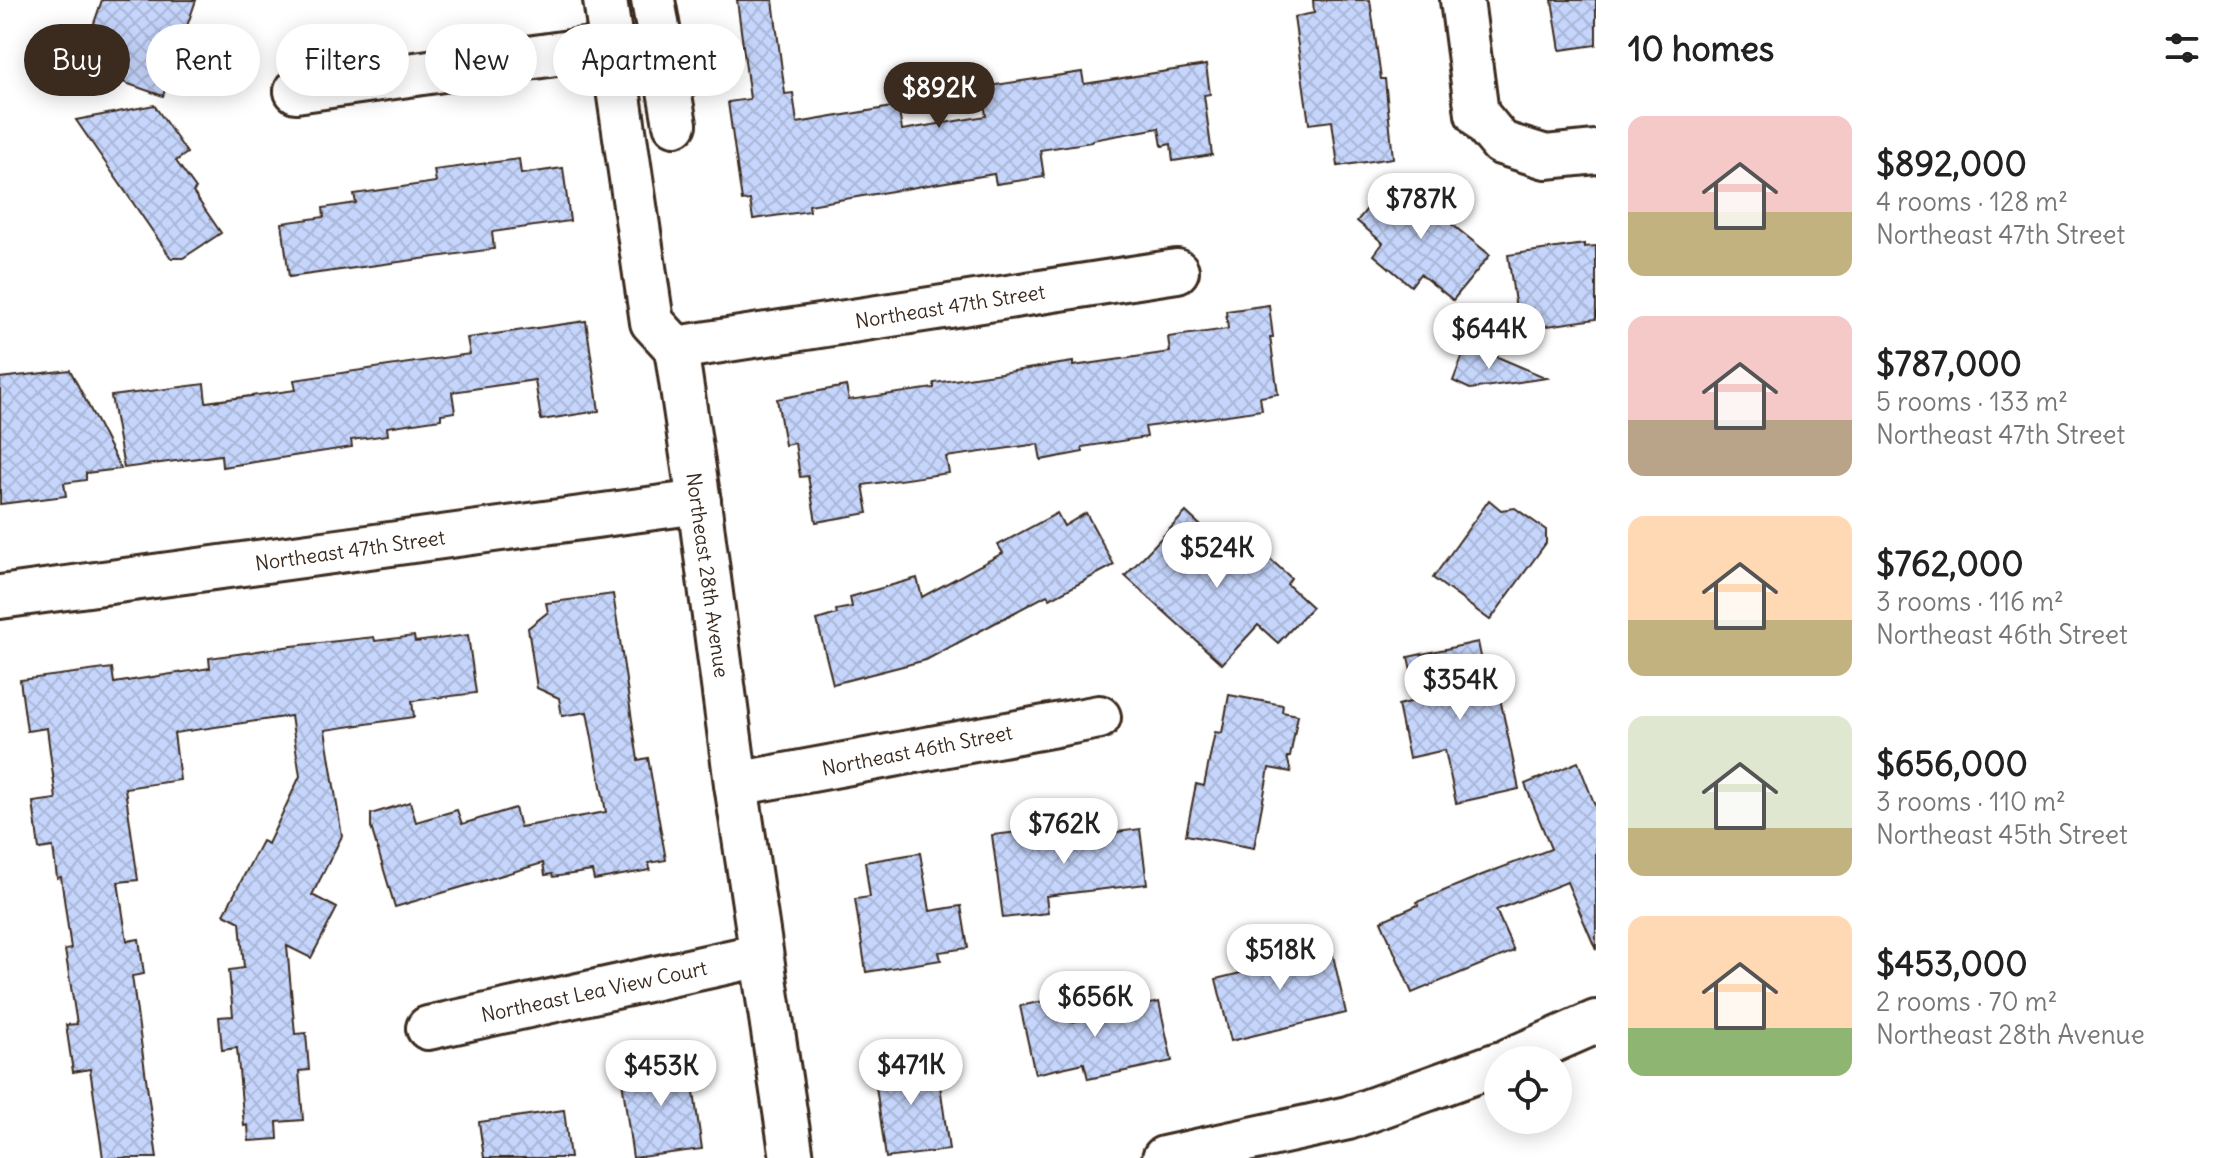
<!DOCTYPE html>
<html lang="en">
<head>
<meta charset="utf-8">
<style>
  body { margin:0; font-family:Delius,sans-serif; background:#f6f6f6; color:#222; height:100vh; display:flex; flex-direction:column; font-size:30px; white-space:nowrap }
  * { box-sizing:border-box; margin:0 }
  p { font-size:26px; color:#767676 }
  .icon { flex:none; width:44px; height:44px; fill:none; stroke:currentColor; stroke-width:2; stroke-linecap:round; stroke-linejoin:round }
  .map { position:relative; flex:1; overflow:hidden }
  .details { display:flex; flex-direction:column; background:#fff; width:640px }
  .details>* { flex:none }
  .guide { position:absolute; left:24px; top:24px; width:760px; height:72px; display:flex; gap:16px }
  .fabs { position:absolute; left:1484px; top:1046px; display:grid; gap:16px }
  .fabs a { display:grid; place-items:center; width:88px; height:88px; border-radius:50%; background:#fff; box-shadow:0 4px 20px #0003; font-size:40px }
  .price { position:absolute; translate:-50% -68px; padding:0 18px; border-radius:28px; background:#fff; color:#222; font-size:26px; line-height:52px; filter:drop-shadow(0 2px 4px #0008) }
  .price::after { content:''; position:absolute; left:50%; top:48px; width:24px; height:18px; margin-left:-12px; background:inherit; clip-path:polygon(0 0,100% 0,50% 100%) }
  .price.on { background:#3b2a1e; color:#fff }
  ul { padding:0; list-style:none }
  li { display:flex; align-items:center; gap:24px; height:200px; padding:0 32px }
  li span { display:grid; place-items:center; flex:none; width:224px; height:160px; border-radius:16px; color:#555 }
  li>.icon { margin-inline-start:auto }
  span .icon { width:96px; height:96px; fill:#fffc; stroke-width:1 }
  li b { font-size:34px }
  h2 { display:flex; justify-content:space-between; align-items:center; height:96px; padding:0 32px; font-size:34px }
  .tag { padding:0 28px; border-radius:36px; background:#fff; box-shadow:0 4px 20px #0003; font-size:28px; line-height:72px }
  .tag.on { background:#3b2a1e; color:#fff }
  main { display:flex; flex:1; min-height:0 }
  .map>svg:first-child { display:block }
  .building { fill:url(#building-cross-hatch); stroke:#3b2a1e; stroke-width:2 }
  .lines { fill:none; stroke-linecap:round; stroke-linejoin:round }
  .minor-casing { stroke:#3b2a1e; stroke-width:48 }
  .minor { stroke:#fff; stroke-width:42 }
  .labels { text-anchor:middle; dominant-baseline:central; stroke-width:8; stroke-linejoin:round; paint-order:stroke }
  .street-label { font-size:20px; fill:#3b2a1e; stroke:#fff }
</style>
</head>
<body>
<main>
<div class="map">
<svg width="1596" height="1158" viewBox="0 0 1596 1158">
  <defs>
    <pattern id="building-cross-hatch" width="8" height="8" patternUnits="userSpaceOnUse" patternTransform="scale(2)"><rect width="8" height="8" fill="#c5d5fc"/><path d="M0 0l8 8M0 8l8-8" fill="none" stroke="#aab7d8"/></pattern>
  </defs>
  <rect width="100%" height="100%" fill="#fff"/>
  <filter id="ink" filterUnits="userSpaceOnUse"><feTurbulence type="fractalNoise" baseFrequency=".0125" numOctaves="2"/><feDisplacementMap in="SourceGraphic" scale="16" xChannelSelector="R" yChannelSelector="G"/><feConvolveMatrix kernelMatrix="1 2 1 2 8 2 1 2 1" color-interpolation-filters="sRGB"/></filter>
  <g filter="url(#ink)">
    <g class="building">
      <polygon points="102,0 196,0 163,96 79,67"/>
      <polygon points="737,0 773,0 785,94 793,93 797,123 898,106 902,130 986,116 982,87 1082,72 1084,84 1206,65 1210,94 1204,95 1212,155 1173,161 1171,144 1162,146 1159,128 1092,140 1092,142 1040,150 1044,177 996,184 994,174 809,205 810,211 753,219 750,200 742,201 728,102 750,99"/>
      <polygon points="1313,0 1370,0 1381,79 1385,79 1393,158 1338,166 1332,121 1309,124 1294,17 1314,13"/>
      <polygon points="1552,0 1596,0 1596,45 1560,50"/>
      <polygon points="154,105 187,153 176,161 196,189 193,192 221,233 183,258 171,258 76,120"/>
      <polygon points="519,159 521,174 563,168 570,221 492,232 494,249 289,277 282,223 324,217 323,208 356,203 354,194 436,182 434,170"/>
      <polygon points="1393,177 1490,255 1453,300 1420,274 1411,286 1374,255 1383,243 1357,221"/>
      <polygon points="1584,244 1584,247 1596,246 1596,319 1519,330 1508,255"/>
      <polygon points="1269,305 1273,337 1270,337 1278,394 1260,397 1262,410 1145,427 1147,437 1082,447 1083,452 1041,460 1038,444 946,457 949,473 863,485 868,513 816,522 808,476 800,477 795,443 785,445 777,399 846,386 849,400 934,388 934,383 1073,362 1073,366 1170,352 1168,337 1228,329 1226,311"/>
      <polygon points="586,321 599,411 541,420 535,380 452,392 455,412 441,414 441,419 387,427 388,435 351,440 352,447 222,467 221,455 124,468 111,396 204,384 206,402 296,390 294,380 470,354 467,338"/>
      <polygon points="1467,344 1547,378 1470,389 1453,381"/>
      <polygon points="70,370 121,469 86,473 86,480 64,483 66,496 0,504 0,378"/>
      <polygon points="1489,500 1501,510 1515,508 1546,530 1546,543 1490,620 1433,578"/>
      <polygon points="1186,512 1243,565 1258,548 1291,578 1287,584 1312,607 1278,643 1258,625 1222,664 1125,576"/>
      <polygon points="1057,513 1064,526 1086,513 1114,565 1050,599 1047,595 926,660 833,684 817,620 837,614 836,610 852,607 850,597 917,578 922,597 1003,553 998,545"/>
      <polygon points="613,594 638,760 648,758 666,860 649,863 650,870 594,880 592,871 553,877 552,874 545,875 543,863 395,907 371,827 371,814 410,802 416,822 457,810 462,824 515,808 520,827 606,812 587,712 562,716 559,698 537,688 528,628 548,612 546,603"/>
      <polygon points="468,635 476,693 412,701 414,717 325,730 342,836 312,895 337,908 311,958 287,946 295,1034 306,1033 309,1070 299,1071 303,1120 277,1122 278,1139 249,1141 248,1125 244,1126 237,1048 222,1050 219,1017 233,1016 229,970 244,968 240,922 224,914 262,841 268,844 300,776 291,716 174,733 180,780 125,788 138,880 118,882 127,941 139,939 144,974 132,976 157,1158 103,1158 90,1069 73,1072 66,1025 77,1024 65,950 71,949 61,877 57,878 53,847 39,849 33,802 56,799 47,728 27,731 20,680 112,668 114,683 210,668 209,658 292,646 374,637 375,641 414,636 415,642"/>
      <polygon points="1478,642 1486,681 1496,679 1519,789 1456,803 1445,750 1409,758 1398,705 1418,700 1408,657"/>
      <polygon points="1229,695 1283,705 1282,712 1298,715 1290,757 1287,757 1291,772 1269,768 1254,848 1186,835 1196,784 1204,786 1215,732 1222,733"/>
      <polygon points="1578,762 1596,808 1596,950 1567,882 1496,910 1514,951 1412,993 1381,921 1418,905 1417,902 1482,875 1551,849 1525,784"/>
      <polygon points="1093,828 1094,835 1140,829 1147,884 1046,896 1048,913 1003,918 992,835 1043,829 1043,834"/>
      <polygon points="920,853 930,911 961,906 968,948 939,952 941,960 866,972 855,899 870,897 865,862"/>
      <polygon points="1285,940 1289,961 1332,951 1346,1013 1231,1041 1216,979 1257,969 1251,948"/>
      <polygon points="1067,996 1072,1022 1159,1002 1172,1061 1088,1079 1084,1063 1035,1074 1020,1006"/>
      <polygon points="936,1056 949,1150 886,1158 873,1065"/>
      <polygon points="689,1057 702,1149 633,1158 620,1066"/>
      <polygon points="564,1110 570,1158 484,1158 479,1122"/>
    </g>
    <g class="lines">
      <g class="minor-casing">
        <g id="minor">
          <polyline points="605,0 652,322 676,348 699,502 736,784 792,1158"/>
          <polyline points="653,0 675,124"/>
          <polyline points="1462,0 1477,114 1501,143 1546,157 1596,152"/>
          <polyline points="296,91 612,46"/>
          <polyline points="676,348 1177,271"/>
          <polyline points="0,597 699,502"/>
          <polyline points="736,784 1099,717"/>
          <polyline points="428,1028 761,955"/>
          <polyline points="1509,1060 1596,1022"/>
          <polyline points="1164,1158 1348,1118 1498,1064"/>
        </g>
      </g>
      <use href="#minor" class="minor"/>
    </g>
  </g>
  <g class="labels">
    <g class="street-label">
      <text transform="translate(950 306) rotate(-9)">Northeast 47th Street</text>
      <text transform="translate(350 550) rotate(-8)">Northeast 47th Street</text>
      <text transform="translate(708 575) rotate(82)">Northeast 28th Avenue</text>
      <text transform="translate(917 750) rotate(-11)">Northeast 46th Street</text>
      <text transform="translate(594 991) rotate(-12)">Northeast Lea View Court</text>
    </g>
  </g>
</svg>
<div class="fabs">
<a><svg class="icon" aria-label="locate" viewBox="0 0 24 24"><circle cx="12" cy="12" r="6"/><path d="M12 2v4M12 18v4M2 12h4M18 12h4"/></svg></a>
</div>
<b class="price on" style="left:939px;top:130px">$892K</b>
<b class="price" style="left:1421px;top:241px">$787K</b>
<b class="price" style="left:1489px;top:371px">$644K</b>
<b class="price" style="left:1217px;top:590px">$524K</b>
<b class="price" style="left:1460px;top:722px">$354K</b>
<b class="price" style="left:1064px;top:866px">$762K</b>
<b class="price" style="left:1280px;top:992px">$518K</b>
<b class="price" style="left:1095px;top:1039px">$656K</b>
<b class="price" style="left:911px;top:1107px">$471K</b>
<b class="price" style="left:661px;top:1108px">$453K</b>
<div class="guide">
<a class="tag on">Buy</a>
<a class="tag">Rent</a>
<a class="tag">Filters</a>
<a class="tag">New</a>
<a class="tag">Apartment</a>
</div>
</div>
<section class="details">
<h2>10 homes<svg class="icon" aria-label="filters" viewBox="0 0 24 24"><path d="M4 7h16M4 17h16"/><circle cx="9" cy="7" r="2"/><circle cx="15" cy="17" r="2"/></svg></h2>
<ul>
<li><span style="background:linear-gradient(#f6c9c9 60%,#c2b280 0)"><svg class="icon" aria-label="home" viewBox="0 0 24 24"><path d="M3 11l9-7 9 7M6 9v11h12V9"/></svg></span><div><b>$892,000</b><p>4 rooms · 128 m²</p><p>Northeast 47th Street</p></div></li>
<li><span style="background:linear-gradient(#f6c9c9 65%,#b9a48a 0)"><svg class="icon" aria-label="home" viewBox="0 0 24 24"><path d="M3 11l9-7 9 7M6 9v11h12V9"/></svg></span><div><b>$787,000</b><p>5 rooms · 133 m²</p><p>Northeast 47th Street</p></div></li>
<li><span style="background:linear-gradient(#ffd9b3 65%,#c2b280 0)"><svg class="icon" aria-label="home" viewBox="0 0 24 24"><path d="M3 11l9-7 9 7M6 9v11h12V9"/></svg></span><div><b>$762,000</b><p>3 rooms · 116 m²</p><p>Northeast 46th Street</p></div></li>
<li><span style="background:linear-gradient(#dfe7d0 70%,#c2b280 0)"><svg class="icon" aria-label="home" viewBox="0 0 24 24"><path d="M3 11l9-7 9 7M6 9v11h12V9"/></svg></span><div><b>$656,000</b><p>3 rooms · 110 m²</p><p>Northeast 45th Street</p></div></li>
<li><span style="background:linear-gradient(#ffd9b3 70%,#8fb573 0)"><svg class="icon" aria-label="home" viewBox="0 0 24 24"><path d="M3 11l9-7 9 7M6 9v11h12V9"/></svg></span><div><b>$453,000</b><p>2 rooms · 70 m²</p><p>Northeast 28th Avenue</p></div></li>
</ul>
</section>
</main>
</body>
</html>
